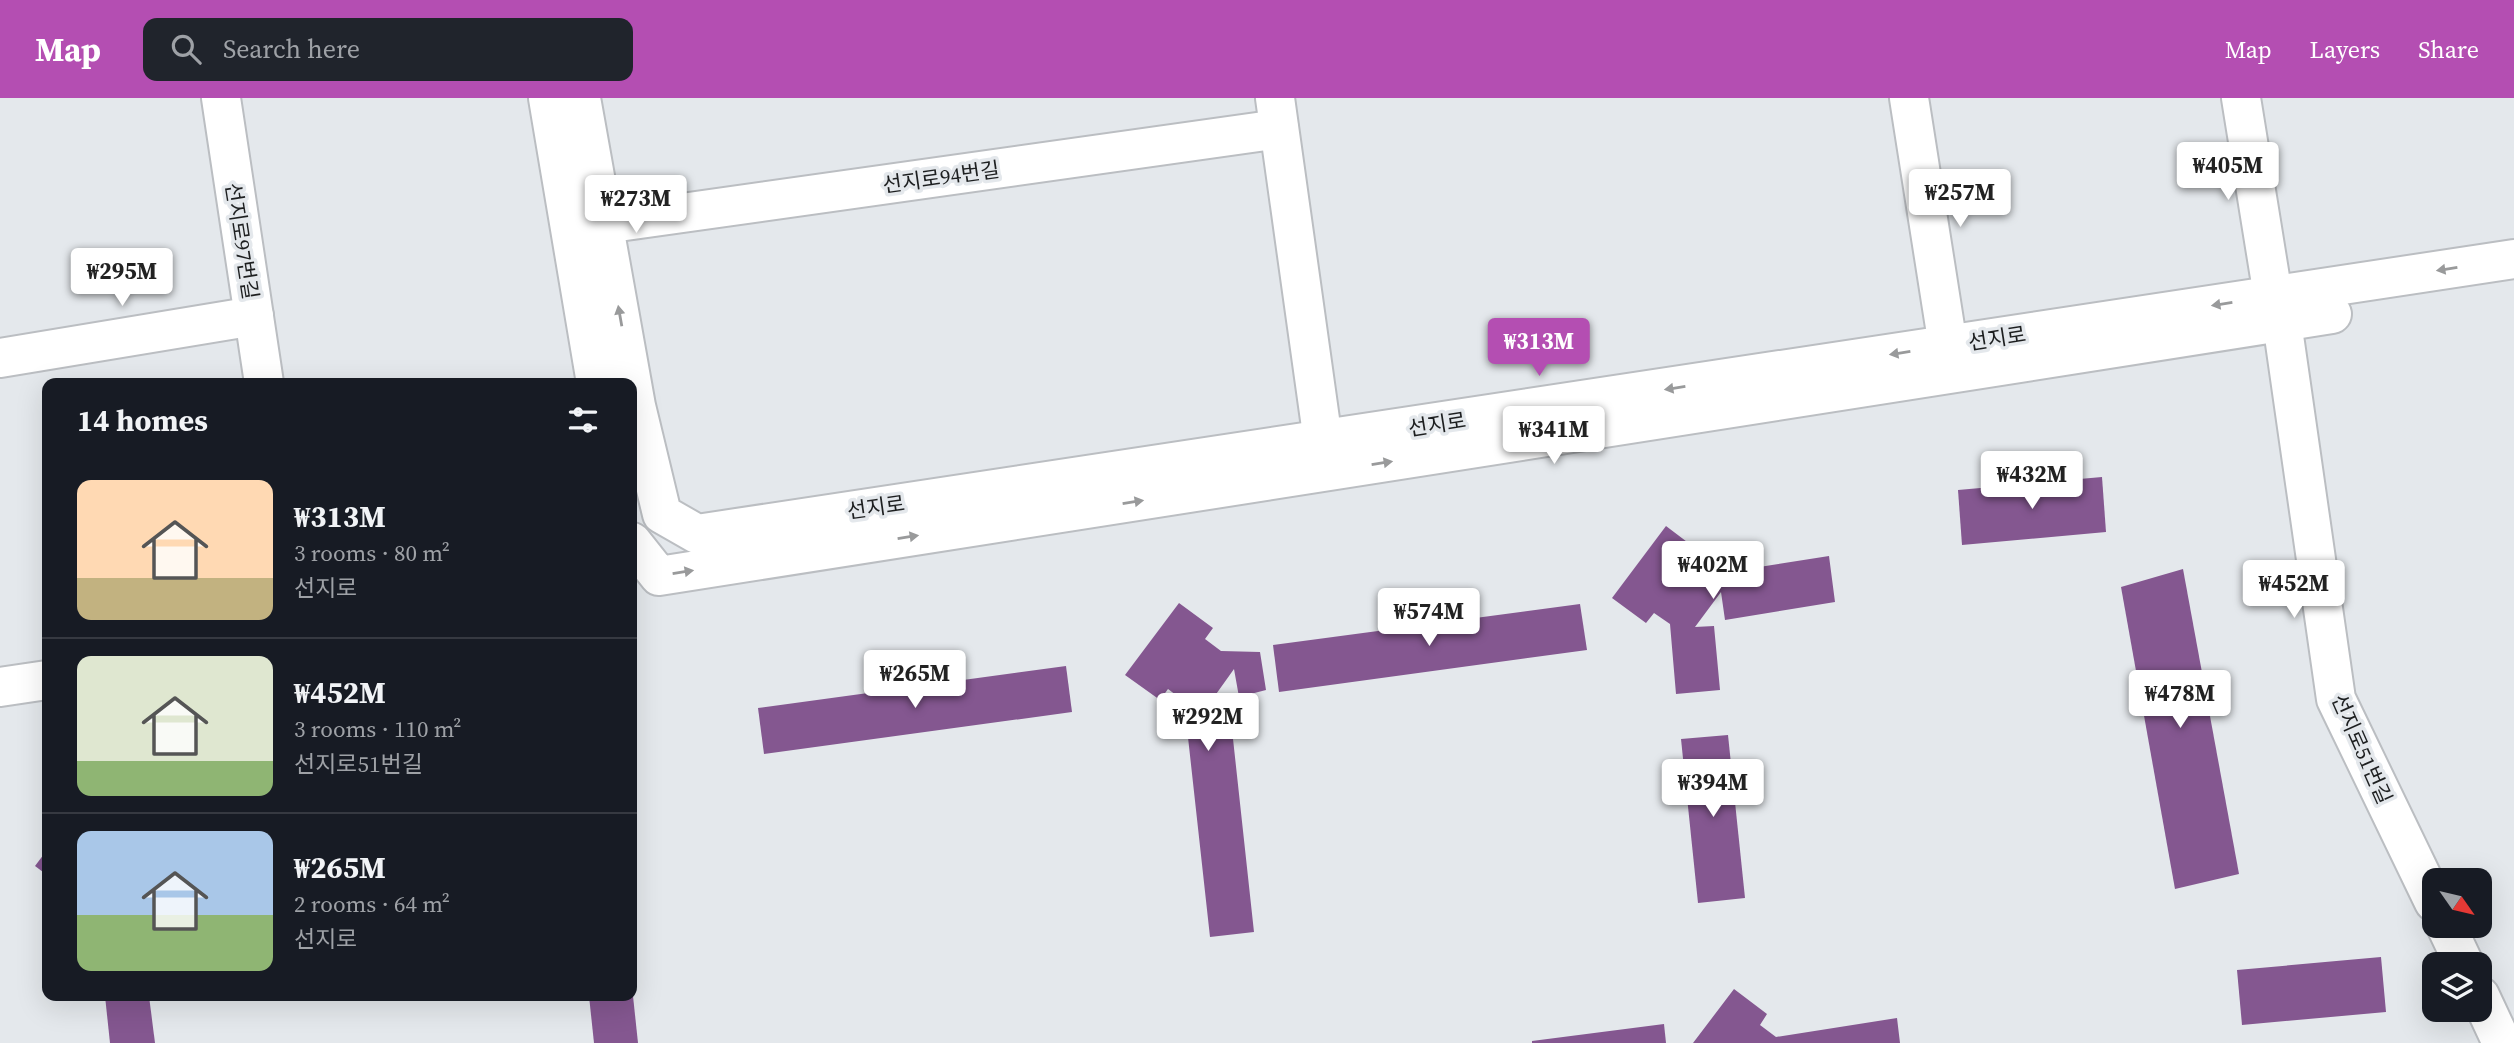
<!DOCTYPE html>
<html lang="en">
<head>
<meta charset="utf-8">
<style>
  body { margin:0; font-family:"Source Serif 4","Noto Sans KR",serif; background:#20242c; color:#f1f3f6; height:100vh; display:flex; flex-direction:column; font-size:26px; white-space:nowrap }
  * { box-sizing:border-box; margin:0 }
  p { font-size:23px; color:#9ea1a6 }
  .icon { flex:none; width:38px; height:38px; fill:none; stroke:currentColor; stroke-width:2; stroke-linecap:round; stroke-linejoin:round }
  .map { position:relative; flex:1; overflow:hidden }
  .details { position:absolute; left:42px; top:280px; width:595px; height:623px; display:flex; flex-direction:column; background:#171b24; border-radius:14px; box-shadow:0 7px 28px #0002 }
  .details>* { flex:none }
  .needle { width:46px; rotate:124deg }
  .controls { position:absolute; left:2422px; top:770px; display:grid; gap:14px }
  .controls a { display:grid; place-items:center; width:70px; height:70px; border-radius:14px; background:#171b24; box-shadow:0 7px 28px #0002; font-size:35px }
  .price { position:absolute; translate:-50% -60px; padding:0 16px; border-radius:7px; background:#fff; color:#222; font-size:23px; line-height:46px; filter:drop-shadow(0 2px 4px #0008) }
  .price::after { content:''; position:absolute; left:50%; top:42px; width:21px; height:16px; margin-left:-10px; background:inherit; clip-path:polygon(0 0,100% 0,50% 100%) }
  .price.current { background:#b44eb2; color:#fff }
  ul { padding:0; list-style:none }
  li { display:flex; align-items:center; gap:21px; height:175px; padding:0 35px }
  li+li { border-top:2px solid #363941 }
  li span { display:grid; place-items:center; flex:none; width:196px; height:140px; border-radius:14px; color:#555 }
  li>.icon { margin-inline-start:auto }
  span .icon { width:84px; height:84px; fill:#fffc; stroke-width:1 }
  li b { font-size:30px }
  h2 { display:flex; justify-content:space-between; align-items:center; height:84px; padding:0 35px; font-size:30px }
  header { display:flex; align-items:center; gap:42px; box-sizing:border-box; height:98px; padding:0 35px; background:#b44eb2; color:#fff }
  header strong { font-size:33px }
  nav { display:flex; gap:38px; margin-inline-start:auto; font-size:24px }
  .search { width:490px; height:63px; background:#20242c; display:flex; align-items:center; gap:18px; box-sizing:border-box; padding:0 24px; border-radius:14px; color:#9ea1a6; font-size:26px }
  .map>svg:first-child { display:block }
  .building { fill:#845790 }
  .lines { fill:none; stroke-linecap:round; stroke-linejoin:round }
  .minor-casing { stroke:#bbbec2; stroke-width:42 }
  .minor { stroke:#fff; stroke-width:38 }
  .oneway { fill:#999a9b }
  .labels { text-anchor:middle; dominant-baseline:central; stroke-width:7; stroke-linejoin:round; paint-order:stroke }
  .street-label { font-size:21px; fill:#1d1f20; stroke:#e4e8ec }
</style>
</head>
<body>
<header>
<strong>Map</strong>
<div class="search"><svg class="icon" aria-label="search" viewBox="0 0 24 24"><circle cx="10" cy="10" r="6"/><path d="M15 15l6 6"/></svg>Search here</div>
<nav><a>Map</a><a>Layers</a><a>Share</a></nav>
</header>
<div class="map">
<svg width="2514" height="945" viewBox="0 0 2514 945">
  <rect width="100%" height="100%" fill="#e4e8ec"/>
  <g class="building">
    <polygon points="2102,379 2106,434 1962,447 1958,392"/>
    <polygon points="1666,428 1699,453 1691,464 1708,477 1829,458 1835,504 1725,522 1721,494 1695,529 1714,528 1720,592 1676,596 1670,526 1654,515 1646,525 1612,500"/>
    <polygon points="2183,471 2239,776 2175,791 2121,489"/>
    <polygon points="1179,505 1213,530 1205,541 1221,553 1260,554 1266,592 1239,599 1234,571 1209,606 1229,604 1254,834 1210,839 1184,603 1168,591 1160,602 1125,577"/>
    <polygon points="1580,506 1587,552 1279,594 1273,547"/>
    <polygon points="1066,568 1072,614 764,656 758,610"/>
    <polygon points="1728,637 1745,800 1698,805 1681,641"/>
    <polygon points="47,752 47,777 35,768"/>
    <polygon points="2381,859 2386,914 2242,927 2237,872"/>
    <polygon points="1734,891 1767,916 1760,927 1776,939 1897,920 1900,945 1693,945"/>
    <polygon points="105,898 149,898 155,945 110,945"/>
    <polygon points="589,898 633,898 638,945 594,945"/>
    <polygon points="1664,926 1666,945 1532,945 1532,943"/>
  </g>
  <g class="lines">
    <g class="minor-casing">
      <g id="minor">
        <polyline points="221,0 264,285"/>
        <polyline points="548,0 596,285"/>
        <polyline points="581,0 636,308 662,416 697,436 2514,161"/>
        <polyline points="1275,0 1323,343 1330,368"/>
        <polyline points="1909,0 1948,248 1956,273"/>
        <polyline points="2241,0 2273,198 2282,224 2336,601 2434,804"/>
        <polyline points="604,126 1279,31"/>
        <polyline points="0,260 254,218"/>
        <polyline points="632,444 659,478 2332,216"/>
        <polyline points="0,589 47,582"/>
        <polyline points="2446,828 2464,866"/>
        <polyline points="2480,898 2502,945"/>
      </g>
    </g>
    <use href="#minor" class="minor"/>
  </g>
  <defs><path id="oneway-solid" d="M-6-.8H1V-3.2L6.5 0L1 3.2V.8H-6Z" transform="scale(1.75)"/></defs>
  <g class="oneway">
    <use href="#oneway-solid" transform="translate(2447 171) rotate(171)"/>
    <use href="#oneway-solid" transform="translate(2222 206) rotate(171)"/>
    <use href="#oneway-solid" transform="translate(620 218) rotate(-100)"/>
    <use href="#oneway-solid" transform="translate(1900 255) rotate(171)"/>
    <use href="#oneway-solid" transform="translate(1675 290) rotate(171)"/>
    <use href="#oneway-solid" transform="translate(1382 365) rotate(-9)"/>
    <use href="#oneway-solid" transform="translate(1133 404) rotate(-9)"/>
    <use href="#oneway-solid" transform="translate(908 439) rotate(-9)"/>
    <use href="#oneway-solid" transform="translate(683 474) rotate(-9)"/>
  </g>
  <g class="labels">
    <g class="street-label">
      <text transform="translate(941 79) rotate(-8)">선지로94번길</text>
      <text transform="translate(242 143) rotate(81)">선지로97번길</text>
      <text transform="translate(1997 240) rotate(-9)">선지로</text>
      <text transform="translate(1437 326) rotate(-9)">선지로</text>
      <text transform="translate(876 409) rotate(-8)">선지로</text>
      <text transform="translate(2362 651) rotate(66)">선지로51번길</text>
    </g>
  </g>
</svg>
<div class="controls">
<a><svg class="needle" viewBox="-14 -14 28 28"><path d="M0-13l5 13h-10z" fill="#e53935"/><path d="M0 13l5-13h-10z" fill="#9ea1a6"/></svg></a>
<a><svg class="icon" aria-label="layers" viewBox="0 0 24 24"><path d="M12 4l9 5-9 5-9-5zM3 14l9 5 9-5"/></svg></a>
</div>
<b class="price" style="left:2228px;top:104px">₩405M</b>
<b class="price" style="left:1960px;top:131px">₩257M</b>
<b class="price" style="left:636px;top:137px">₩273M</b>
<b class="price" style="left:122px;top:210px">₩295M</b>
<b class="price current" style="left:1539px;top:280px">₩313M</b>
<b class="price" style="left:1554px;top:368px">₩341M</b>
<b class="price" style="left:2032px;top:413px">₩432M</b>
<b class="price" style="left:1713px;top:503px">₩402M</b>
<b class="price" style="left:2294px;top:522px">₩452M</b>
<b class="price" style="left:1429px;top:550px">₩574M</b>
<b class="price" style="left:915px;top:612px">₩265M</b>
<b class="price" style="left:2180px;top:632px">₩478M</b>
<b class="price" style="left:1208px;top:655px">₩292M</b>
<b class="price" style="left:1713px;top:721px">₩394M</b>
<section class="details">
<h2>14 homes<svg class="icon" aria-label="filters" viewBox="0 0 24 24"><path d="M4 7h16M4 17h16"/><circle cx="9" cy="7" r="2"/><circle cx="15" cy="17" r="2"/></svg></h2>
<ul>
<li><span style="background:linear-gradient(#ffd9b3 70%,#c2b280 0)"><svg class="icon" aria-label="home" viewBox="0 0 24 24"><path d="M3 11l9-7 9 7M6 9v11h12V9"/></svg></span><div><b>₩313M</b><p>3 rooms · 80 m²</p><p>선지로</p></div></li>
<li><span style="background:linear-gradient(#dfe7d0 75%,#8fb573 0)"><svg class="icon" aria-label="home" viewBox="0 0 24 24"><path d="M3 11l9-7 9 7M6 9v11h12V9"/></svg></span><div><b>₩452M</b><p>3 rooms · 110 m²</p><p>선지로51번길</p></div></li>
<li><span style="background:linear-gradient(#a9c7e8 60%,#8fb573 0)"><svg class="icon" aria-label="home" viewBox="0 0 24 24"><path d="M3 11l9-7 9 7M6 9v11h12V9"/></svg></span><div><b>₩265M</b><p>2 rooms · 64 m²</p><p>선지로</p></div></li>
</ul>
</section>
</div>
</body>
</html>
